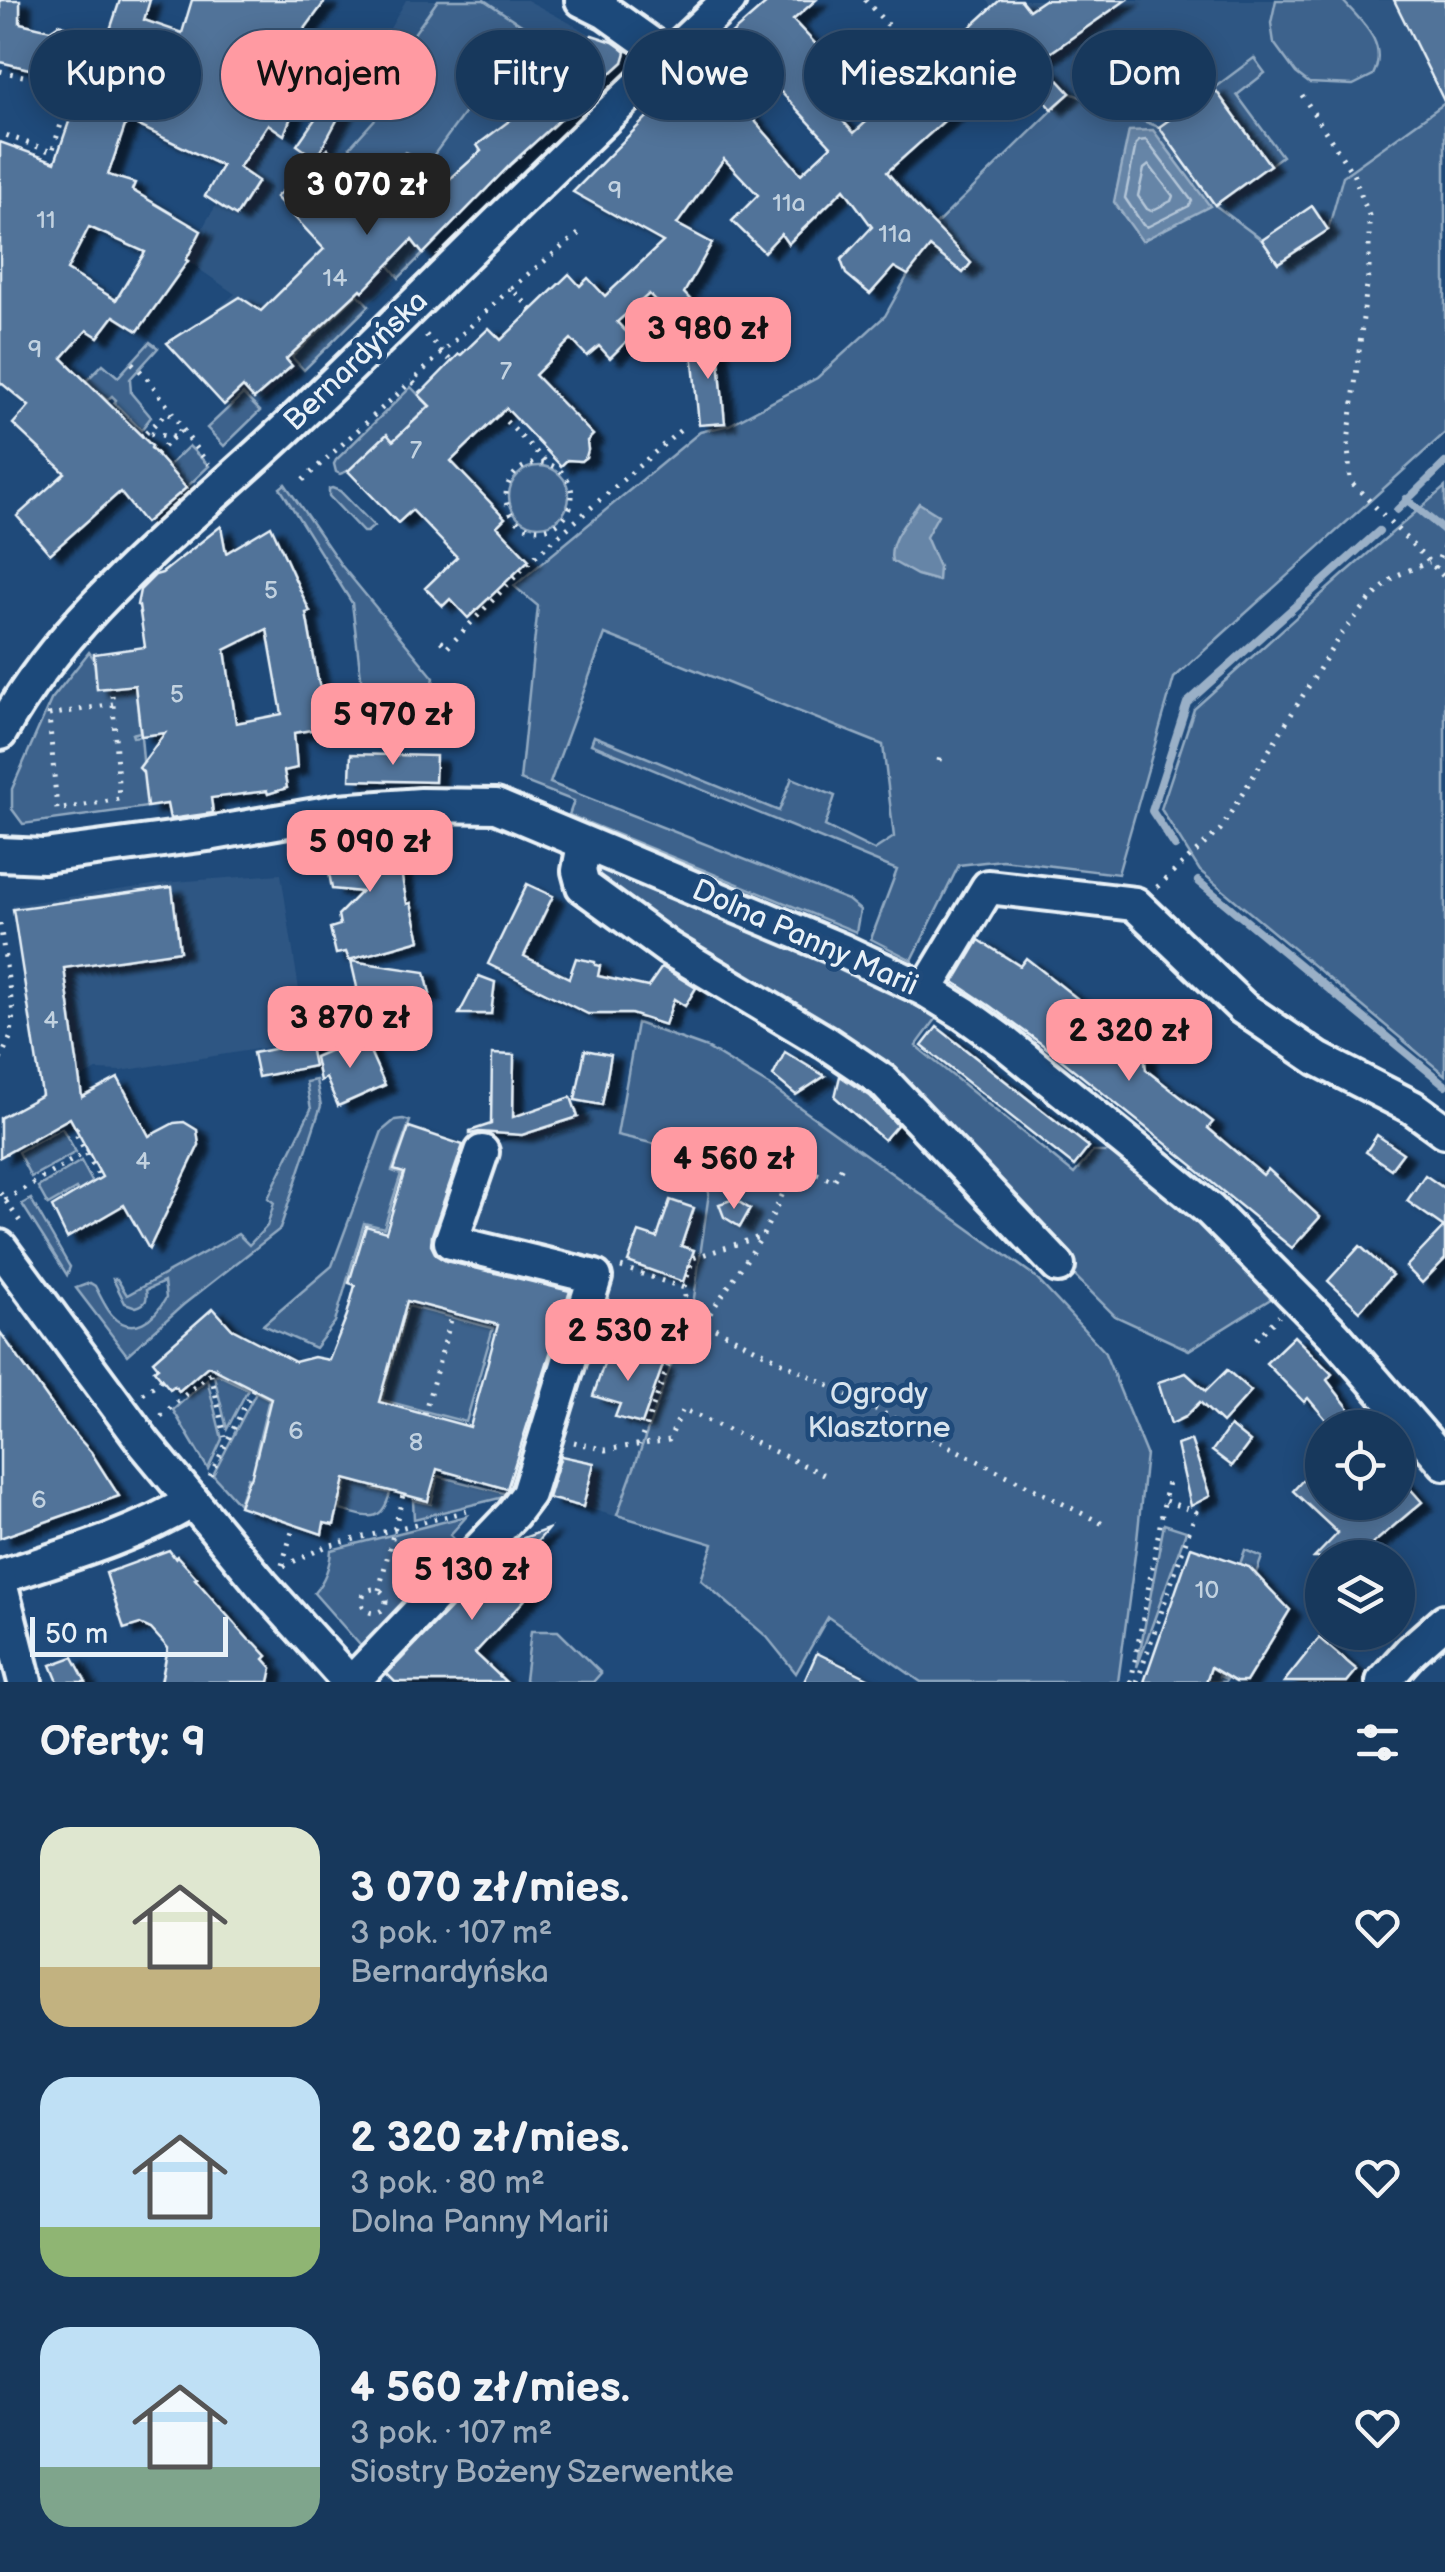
<!DOCTYPE html>
<html lang="pl">
<head>
<meta charset="utf-8">
<style>
  body { margin:0; font-family:"Balsamiq Sans",sans-serif; background:#203f62; color:#f1f3f6; height:100vh; display:flex; flex-direction:column; font-size:38px; white-space:nowrap }
  * { box-sizing:border-box; margin:0 }
  p { font-size:32px; color:#9eacbb }
  .icon { flex:none; width:55px; height:55px; fill:none; stroke:currentColor; stroke-width:2; stroke-linecap:round; stroke-linejoin:round }
  .map { position:relative; height:1682px; overflow:hidden }
  .side { display:flex; flex-direction:column; background:#17385c; flex:1 }
  .side>* { flex:none }
  .guide { position:absolute; left:30px; top:30px; width:1385px; height:90px; display:flex; gap:20px }
  .buttons { position:absolute; left:1305px; top:1410px; display:grid; gap:20px }
  .buttons a { display:grid; place-items:center; width:110px; height:110px; border-radius:50%; background:#17385c; box-shadow:0 5px 25px #0003,0 0 0 2px #365272; font-size:50px }
  .scale { position:absolute; left:30px; bottom:25px; width:198px; box-sizing:border-box; padding-left:10px; border:5px solid #e8f1f8; border-top:0; font-size:28px; line-height:35px; white-space:nowrap; color:#e8f1f8; -webkit-text-stroke:8px #1f4a7a; paint-order:stroke }
  .price { position:absolute; translate:-50% -85px; padding:0 22px; border-radius:20px; background:#ff9aa2; color:#111; font-size:32px; line-height:65px; filter:drop-shadow(0 2px 5px #0008) }
  .price::after { content:''; position:absolute; left:50%; top:60px; width:30px; height:22px; margin-left:-15px; background:inherit; clip-path:polygon(0 0,100% 0,50% 100%) }
  .price.on { background:#222; color:#fff }
  ul { padding:0; list-style:none }
  li { display:flex; align-items:center; gap:30px; height:250px; padding:0 40px }
  li span { display:grid; place-items:center; flex:none; width:280px; height:200px; border-radius:30px; color:#555 }
  li>.icon { margin-inline-start:auto }
  span .icon { width:120px; height:120px; fill:#fffc; stroke-width:1 }
  li b { font-size:42px }
  h2 { display:flex; justify-content:space-between; align-items:center; height:120px; padding:0 40px; font-size:42px }
  .pill { padding:0 35px; border-radius:45px; background:#17385c; box-shadow:0 5px 25px #0003,0 0 0 2px #365272; font-size:35px; line-height:90px }
  .pill.on { background:#ff9aa2; color:#111 }
  .map>svg:first-child { display:block }
  .built { fill:#2e5683 }
  .green { fill:#3c628c; stroke:#92aac2; stroke-width:2.5 }
  .water { fill:#6685a7; stroke:#9ab0c7; stroke-width:2.5 }
  .lines { fill:none; stroke-linecap:round; stroke-linejoin:round }
  .shore { stroke:#b4c6d8; stroke-width:2.5 }
  .stream { stroke:#9ab0c7; stroke-width:8 }
  .building { fill:#517399; stroke:#e8f1f8; stroke-width:2.5; fill-rule:evenodd; filter:url(#shadow) }
  .minor-casing { stroke:#e8f1f8; stroke-width:40 }
  .path { stroke:#e8f1f8; stroke-width:5; stroke-dasharray:2.5 8; stroke-linecap:butt }
  .minor { stroke:#1f4a7a; stroke-width:32 }
  .labels { text-anchor:middle; dominant-baseline:central; stroke-width:10; stroke-linejoin:round; paint-order:stroke }
  .number-label { font-size:25px; fill:#c2d2e0 }
  .street-label { font-size:30px; fill:#e8f1f8; stroke:#1f4a7a }
  .park-label { font-size:30px; fill:#d7e3ed; stroke:#1f4a7a }
</style>
</head>
<body>
<div class="map">
<svg width="1445" height="1682" viewBox="0 0 1445 1682">
  <defs>
    <filter id="shadow"><feDropShadow dx="11" dy="6" stdDeviation="2.5" flood-color="#0009"/></filter>
  </defs>
  <rect width="100%" height="100%" fill="#1f4a7a"/>
  <filter id="ink" filterUnits="userSpaceOnUse"><feTurbulence type="fractalNoise" baseFrequency=".01" numOctaves="2"/><feDisplacementMap in="SourceGraphic" scale="20" xChannelSelector="R" yChannelSelector="G"/><feConvolveMatrix kernelMatrix="1 2 1 2 8 2 1 2 1" color-interpolation-filters="sRGB"/></filter>
  <g filter="url(#ink)">
    <g class="built">
      <polygon points="406,0 527,0 592,35 546,87 514,111 505,124 481,151 439,189 433,181 388,209 423,254 244,418 224,405 167,343 206,319 235,294 186,260 207,220 268,124 317,159"/>
      <polygon points="987,0 1439,0 1445,13 1445,103 1343,176 1328,230 1311,206 1262,240 1215,205 1159,128 1070,93"/>
      <polygon points="281,874 307,1041 121,1071 97,1070 66,1085 42,1078 37,1072 13,905 174,882"/>
      <polygon points="637,1023 972,1231 714,1544 583,1507 594,1464 555,1455 544,1498 438,1470 428,1501 377,1487 324,1374 347,1315 354,1285 349,1283 362,1254 358,1252 366,1226 386,1231 404,1173 394,1170 409,1127 477,1150 622,1103"/>
    </g>
    <g class="green">
      <polygon points="438,0 484,0 538,36 508,90 487,82 428,163 405,152 377,178 350,147 377,117 364,104"/>
      <path d="M1276,0H1342C1362,22 1389,44 1373,75L1353,85L1309,83L1296,73L1274,43L1271,23Z"/>
      <polygon points="1254,58 1265,73 1237,95 1282,156 1270,165 1214,88"/>
      <polygon points="1070,93 1159,127 1215,205 1262,240 1278,263 1328,230 1343,176 1445,103 1445,433 1174,678 1118,874 1002,860 959,865 912,960 871,939 897,870 591,744 594,736 779,811 792,778 835,796 825,826 874,850 894,837 883,745 605,634 550,783 848,900 860,910 856,932 569,815 574,801 520,780 538,606 514,586 700,432 729,425 817,378 885,316 908,275 928,249 920,240"/>
      <polygon points="411,239 423,254 399,278 386,262"/>
      <polygon points="358,294 369,306 304,370 292,357"/>
      <polygon points="150,342 158,348 130,379 131,393 151,417 141,430 114,403 116,400 112,396 107,400 86,381 103,364 118,377"/>
      <polygon points="411,387 429,406 393,441 386,435 348,471 340,474 336,472 334,464 336,460"/>
      <polygon points="243,394 260,411 224,446 207,428"/>
      <polygon points="189,446 209,466 186,488 167,467"/>
      <circle cx="539" cy="496" r="30"/>
      <polygon points="285,484 341,565 434,678 426,707 377,708 363,694 352,603 280,488"/>
      <polygon points="1445,487 1445,1075 1200,871 1161,809 1194,709 1342,576"/>
      <polygon points="332,488 340,491 374,526 367,532 363,532 329,496 329,489"/>
      <polygon points="89,652 94,659 97,688 135,684 140,732 132,734 133,737 141,736 147,807 23,824 12,809 12,789 51,700"/>
      <polygon points="602,867 718,910 942,1011 916,1046 1074,1174 1093,1152 1112,1152 1167,1195 1182,1197 1277,1295 1189,1350 1115,1316 1066,1267 919,1106 594,875"/>
      <polygon points="637,1023 707,1048 770,1086 1032,1274 1104,1351 1146,1454 1137,1540 1118,1682 921,1682 828,1617 796,1673 767,1637 701,1580 713,1544 617,1515 693,1305 709,1193 694,1153 617,1135"/>
      <path d="M316,1080L321,1106L280,1229L183,1305L127,1355L76,1288L90,1283L95,1286C100,1295 105,1307 112,1315C133,1338 155,1318 166,1298L164,1282L146,1290C148,1300 146,1304 136,1307L125,1303L113,1279H117L127,1295L238,1234L249,1245L267,1226L274,1203L268,1198L311,1109L306,1082Z"/>
      <polygon points="403,1119 410,1121 392,1171 401,1174 384,1228 364,1223 335,1322 315,1348 263,1325 332,1266 382,1131 395,1120"/>
      <polygon points="62,1128 76,1152 31,1177 18,1152"/>
      <polygon points="81,1161 96,1189 82,1197 76,1189 48,1205 38,1187"/>
      <polygon points="31,1199 67,1262 70,1267 67,1275 22,1204"/>
      <polygon points="408,1306 493,1328 466,1422 382,1400"/>
      <polygon points="217,1374 248,1389 227,1429 214,1376"/>
      <polygon points="207,1379 222,1439 208,1469 173,1410"/>
      <polygon points="256,1392 269,1399 256,1453 263,1457 270,1484 248,1477 239,1504 213,1475"/>
      <path d="M354,1451L381,1458L373,1489L390,1493C381,1526 367,1516 340,1510Z"/>
      <polygon points="438,1476 512,1495 414,1519 413,1500 431,1504"/>
      <path d="M467,1516L450,1535L463,1548L452,1560L440,1558L406,1595L408,1608L367,1653L314,1593C325,1580 330,1567 331,1550Z"/>
      <polygon points="1164,1524 1186,1531 1137,1667"/>
      <polygon points="1245,1550 1262,1557 1219,1676 1227,1679 1225,1682 1206,1682 1246,1566 1240,1564"/>
      <polygon points="531,1631 558,1631 601,1673 593,1682 528,1682 525,1680"/>
    </g>
    <g class="water">
      <polygon points="1153,130 1210,206 1142,241 1114,202 1129,131"/>
      <path d="M919,503L938,515L926,537L939,567L938,581L917,575L892,561C887,541 908,520 919,503Z"/>
    </g>
    <g class="lines">
      <g class="shore">
        <polygon points="1146,140 1192,201 1189,206 1147,227 1143,225 1125,198 1136,144 1139,141"/>
        <polygon points="1149,165 1173,196 1171,201 1151,211 1147,209 1138,196 1144,169"/>
      </g>
      <g class="stream">
        <polyline points="1406,499 1445,531"/>
        <polyline points="1397,510 1445,463"/>
        <polyline points="1175,846 1152,811 1187,703 1379,531"/>
        <polyline points="1198,881 1445,1085"/>
      </g>
    </g>
    <g class="building">
      <path d="M0,0H20V23L50,30L59,24L106,42L120,0H150L144,20L182,33L192,0H326L296,41L317,50L284,135L268,124L239,168L258,181L236,216L205,196L222,166L127,120L108,175L135,183L132,190L201,231L186,260L188,261L138,331L114,316L98,337L87,330L62,358L152,446L151,448L186,488L145,523L120,492L50,554L17,516L65,473L13,424L29,406L0,382V142L55,162L83,82L0,62ZM89,227L145,252L116,300L67,270Z"/>
      <polygon points="770,0 816,0 793,20 843,73 819,95 854,133 1000,0 1021,0 1029,10 1044,0 1126,0 1040,60 1070,93 1052,109 1010,62 887,172 914,204 971,263 963,273 930,247 908,275 894,267 870,294 846,274 841,260 872,227 844,189 788,244 781,234 764,252 732,221 758,195 724,159 677,224 712,243 684,293 706,316 687,333 649,294 617,322 631,337 610,358 599,346 587,356 571,339 535,375 593,435 587,441 588,450 586,457 581,461 567,460 561,466 506,408 451,461 505,518 497,526 529,560 468,618 450,599 443,606 425,588 457,557 412,510 398,523 348,471 387,434 393,441 430,406 419,395 459,354 461,355 489,328 501,340 569,274 580,286 588,278 605,296 663,242 573,192 649,115 655,119 709,68 801,174 831,146 729,36"/>
      <polygon points="1394,0 1445,0 1445,103"/>
      <polygon points="592,35 613,42 620,47 626,52 623,62 511,164 423,254 412,240 363,291 361,289 286,359 292,366 254,399 243,387 224,405 167,343 240,297 261,311 324,249 276,197 328,149 358,183 360,181 378,202 381,200 388,210 433,181 439,189 481,151 477,145 517,115 514,111 546,87"/>
      <polygon points="344,77 356,85 316,159 297,145"/>
      <polygon points="1214,88 1270,165 1215,205 1159,127"/>
      <polygon points="1312,206 1328,230 1278,263 1262,240"/>
      <polygon points="717,339 725,423 699,425 691,341"/>
      <path d="M221,526L226,553L271,526L310,612L306,613L318,680L321,692L326,691L333,726L294,733L297,768L284,771L287,788L268,794L267,791L211,798L213,813L170,819L167,804L147,807L143,772L139,768L165,733L141,736L135,685L97,689L94,654L145,647L139,606L137,605L140,590L155,575L162,573ZM267,629L282,714L236,723L225,650Z"/>
      <polygon points="351,754 436,756 435,782 350,780"/>
      <polygon points="387,830 395,851 397,851 407,904 411,903 420,940 349,960 346,952 336,954 330,928 340,925 338,915 361,892 332,889 323,840"/>
      <polygon points="527,884 553,896 524,956 569,978 576,958 595,962 595,965 600,966 598,976 648,987 662,967 696,988 685,1006 674,999 665,1025 631,1014 588,1014 488,964"/>
      <polygon points="172,887 180,951 64,968 82,1097 118,1078 149,1136 174,1123 184,1122 197,1130 199,1145 149,1249 124,1205 67,1238 52,1207 102,1177 70,1118 0,1157 0,1118 42,1095 13,909"/>
      <polygon points="979,940 1020,966 1026,958 1121,1033 1105,1054 1144,1055 1146,1070 1213,1122 1208,1128 1263,1175 1268,1169 1320,1217 1292,1248 1194,1168 1195,1167 1043,1045 990,1006 954,982"/>
      <polygon points="351,961 425,972 430,994 417,997 412,995 417,1026 392,1030 393,1033 369,1039 355,990 357,987"/>
      <polygon points="479,976 495,982 491,1014 459,1014"/>
      <polygon points="937,1027 1089,1147 1074,1166 922,1046"/>
      <polygon points="363,1036 385,1085 338,1106 326,1078 320,1081 315,1057"/>
      <polygon points="309,1042 314,1066 258,1077 253,1053"/>
      <polygon points="585,1050 611,1055 602,1105 575,1100"/>
      <polygon points="785,1052 813,1069 825,1076 796,1095 773,1076"/>
      <polygon points="492,1054 514,1055 513,1117 571,1097 578,1117 522,1135 479,1132 470,1134 470,1131 491,1124"/>
      <polygon points="840,1076 870,1096 897,1125 884,1140 835,1097"/>
      <path d="M409,1127L463,1145L432,1235L431,1245L436,1255L446,1261L570,1291L507,1489L437,1469L428,1501L345,1479L334,1525L324,1523L322,1534L239,1506L249,1479H251L271,1398L208,1366L179,1391L174,1386L170,1389L154,1370L158,1367L153,1361L213,1308L232,1329L295,1362L314,1357L329,1360L347,1315L355,1285L349,1283L366,1226L386,1232L404,1173L394,1170ZM407,1301L498,1325L470,1427L379,1402Z"/>
      <polygon points="1377,1135 1403,1153 1391,1169 1366,1152"/>
      <polygon points="1425,1175 1445,1189 1445,1259 1422,1283 1406,1267 1444,1227 1407,1201"/>
      <polygon points="734,1199 750,1209 740,1227 724,1217 719,1204"/>
      <polygon points="670,1200 694,1208 681,1246 694,1250 683,1282 628,1262 639,1232 657,1238"/>
      <polygon points="1360,1246 1392,1275 1360,1311 1328,1281"/>
      <polygon points="0,1332 65,1423 91,1452 119,1496 0,1538"/>
      <polygon points="1294,1336 1332,1374 1327,1380 1364,1428 1333,1428 1308,1398 1304,1402 1266,1363"/>
      <polygon points="609,1349 663,1365 642,1424 615,1417 620,1404 593,1396"/>
      <polygon points="1227,1370 1251,1391 1222,1423 1200,1402 1185,1417 1171,1424 1158,1382 1186,1373 1206,1391"/>
      <polygon points="1230,1426 1250,1442 1232,1466 1212,1451"/>
      <polygon points="1191,1440 1210,1496 1191,1506 1177,1445"/>
      <polygon points="561,1456 594,1463 583,1507 548,1498"/>
      <polygon points="1322,1459 1322,1502 1398,1502 1398,1475 1422,1502 1356,1558 1314,1558 1338,1533 1293,1491"/>
      <polygon points="548,1529 521,1561 544,1579 475,1653 506,1682 395,1682 387,1674 515,1541"/>
      <polygon points="1191,1547 1249,1567 1290,1610 1246,1682 1236,1682 1211,1667 1206,1682 1144,1682"/>
      <polygon points="169,1550 175,1558 177,1556 197,1578 195,1579 249,1640 255,1643 267,1656 264,1659 272,1668 269,1682 161,1682 168,1648 151,1629 140,1624 124,1629 106,1573"/>
      <polygon points="1319,1638 1357,1670 1347,1682 1284,1682"/>
      <polygon points="817,1653 876,1682 804,1682"/>
      <polygon points="73,1657 86,1682 58,1682 51,1665"/>
    </g>
    <g class="lines">
      <g class="minor-casing">
        <g id="minor">
          <polyline points="582,0 606,12 669,57"/>
          <path d="M0,733C69,608 187,523 289,426C436,285 580,139 729,0"/>
          <polyline points="584,844 579,871 583,886 668,948 825,1042 883,1081 1058,1266"/>
          <polyline points="0,854 44,856 66,853 208,834 339,811 421,805 496,806 843,951 926,990 965,1014 1005,1043 1210,1210 1334,1335 1445,1463"/>
          <polyline points="926,990 988,887 1135,904 1243,1008 1318,1059 1412,1107 1445,1131"/>
          <polyline points="0,1247 145,1444 262,1585 349,1682"/>
          <path d="M0,1577C65,1556 133,1537 192,1501"/>
          <polyline points="0,1583 25,1682"/>
          <polyline points="352,1682 513,1514 528,1494 595,1277 451,1242 482,1152"/>
          <polyline points="1383,1682 1411,1651 1445,1621"/>
        </g>
      </g>
      <g class="path">
        <polyline points="865,0 894,32"/>
        <polyline points="0,71 73,87 52,152 0,133"/>
        <polyline points="1302,95 1354,176 1369,216 1369,268 1348,443 1350,481 1445,578"/>
        <polyline points="511,288 582,231"/>
        <polyline points="426,335 451,361"/>
        <path d="M132,363C164,392 180,432 209,464"/>
        <polyline points="422,392 412,381 511,288 532,310"/>
        <polyline points="499,414 546,462"/>
        <polyline points="146,433 166,413 171,415"/>
        <polyline points="141,436 146,433 174,437"/>
        <polyline points="156,454 182,429"/>
        <circle cx="539" cy="496" r="33"/>
        <polyline points="303,480 412,381"/>
        <polyline points="1435,568 1445,544"/>
        <polyline points="441,641 447,648 533,558 684,427"/>
        <polyline points="112,695 113,704 119,799 57,810 49,715 113,704"/>
        <polyline points="939,761 940,756"/>
        <polyline points="1157,887 1220,830 1339,637 1371,599 1395,576 1429,562"/>
        <polyline points="0,924 13,1013 11,1036 0,1060"/>
        <polyline points="78,1127 74,1130 98,1175 103,1173"/>
        <polyline points="788,1183 796,1165 834,1181 843,1165"/>
        <polyline points="0,1193 24,1227"/>
        <polyline points="5,1200 91,1149"/>
        <polyline points="621,1267 684,1288 687,1314 639,1445"/>
        <polyline points="684,1287 693,1258 759,1237"/>
        <polyline points="687,1314 1103,1524"/>
        <polyline points="704,1322 762,1237 788,1183 767,1166"/>
        <polyline points="1256,1339 1279,1316"/>
        <polyline points="211,1374 225,1437"/>
        <polyline points="143,1394 162,1379"/>
        <polyline points="424,1414 453,1313"/>
        <polyline points="161,1416 217,1367"/>
        <polyline points="574,1442 605,1450 669,1440 683,1409 827,1476"/>
        <polyline points="210,1476 253,1389"/>
        <polyline points="282,1565 294,1525"/>
        <polyline points="284,1566 327,1546 468,1511 474,1512"/>
        <circle cx="374" cy="1601" r="12"/>
        <polyline points="379,1590 403,1495"/>
        <polyline points="1131,1682 1169,1476"/>
        <polyline points="1137,1682 1196,1512 1165,1501"/>
      </g>
      <use href="#minor" class="minor"/>
    </g>
  </g>
  <g class="labels">
    <g class="number-label">
      <text x="615" y="190">9</text>
      <text x="789" y="203">11a</text>
      <text x="46" y="220">11</text>
      <text x="895" y="234">11a</text>
      <text x="335" y="278">14</text>
      <text x="35" y="349">9</text>
      <text x="506" y="371">7</text>
      <text x="416" y="450">7</text>
      <text x="271" y="590">5</text>
      <text x="177" y="694">5</text>
      <text x="51" y="1020">4</text>
      <text x="143" y="1161">4</text>
      <text x="296" y="1431">6</text>
      <text x="416" y="1442">8</text>
      <text x="39" y="1500">6</text>
      <text x="1207" y="1590">10</text>
    </g>
    <g class="street-label">
      <text transform="translate(356 361) rotate(-44)">Bernardyńska</text>
      <text transform="translate(805 938) rotate(24)">Dolna Panny Marii</text>
    </g>
    <g class="park-label">
      <text x="879" y="1394">Ogrody<tspan x="879" dy="34">Klasztorne</tspan></text>
    </g>
  </g>
</svg>
<div class="buttons">
<a><svg class="icon" aria-label="locate" viewBox="0 0 24 24"><circle cx="12" cy="12" r="6"/><path d="M12 2v4M12 18v4M2 12h4M18 12h4"/></svg></a>
<a><svg class="icon" aria-label="layers" viewBox="0 0 24 24"><path d="M12 4l9 5-9 5-9-5zM3 14l9 5 9-5"/></svg></a>
</div>
<div class="scale">50 m</div>
<b class="price on" style="left:367px;top:238px">3 070 zł</b>
<b class="price" style="left:708px;top:382px">3 980 zł</b>
<b class="price" style="left:393px;top:768px">5 970 zł</b>
<b class="price" style="left:370px;top:895px">5 090 zł</b>
<b class="price" style="left:350px;top:1071px">3 870 zł</b>
<b class="price" style="left:1129px;top:1084px">2 320 zł</b>
<b class="price" style="left:734px;top:1212px">4 560 zł</b>
<b class="price" style="left:628px;top:1384px">2 530 zł</b>
<b class="price" style="left:472px;top:1623px">5 130 zł</b>
<div class="guide">
<a class="pill">Kupno</a>
<a class="pill on">Wynajem</a>
<a class="pill">Filtry</a>
<a class="pill">Nowe</a>
<a class="pill">Mieszkanie</a>
<a class="pill">Dom</a>
</div>
</div>
<section class="side">
<h2>Oferty: 9<svg class="icon" aria-label="filters" viewBox="0 0 24 24"><path d="M4 7h16M4 17h16"/><circle cx="9" cy="7" r="2"/><circle cx="15" cy="17" r="2"/></svg></h2>
<ul>
<li><span style="background:linear-gradient(#dfe7d0 70%,#c2b280 0)"><svg class="icon" aria-label="home" viewBox="0 0 24 24"><path d="M3 11l9-7 9 7M6 9v11h12V9"/></svg></span><div><b>3 070 zł/mies.</b><p>3 pok. · 107 m²</p><p>Bernardyńska</p></div><svg class="icon" aria-label="heart" viewBox="0 0 24 24"><path d="M12 20l-8-8c-3-5 5-10 8-4 3-6 11-1 8 4z"/></svg></li>
<li><span style="background:linear-gradient(#bfe0f5 75%,#8fb573 0)"><svg class="icon" aria-label="home" viewBox="0 0 24 24"><path d="M3 11l9-7 9 7M6 9v11h12V9"/></svg></span><div><b>2 320 zł/mies.</b><p>3 pok. · 80 m²</p><p>Dolna Panny Marii</p></div><svg class="icon" aria-label="heart" viewBox="0 0 24 24"><path d="M12 20l-8-8c-3-5 5-10 8-4 3-6 11-1 8 4z"/></svg></li>
<li><span style="background:linear-gradient(#bfe0f5 70%,#7fa58c 0)"><svg class="icon" aria-label="home" viewBox="0 0 24 24"><path d="M3 11l9-7 9 7M6 9v11h12V9"/></svg></span><div><b>4 560 zł/mies.</b><p>3 pok. · 107 m²</p><p>Siostry Bożeny Szerwentke</p></div><svg class="icon" aria-label="heart" viewBox="0 0 24 24"><path d="M12 20l-8-8c-3-5 5-10 8-4 3-6 11-1 8 4z"/></svg></li>
</ul>
</section>
</body>
</html>
